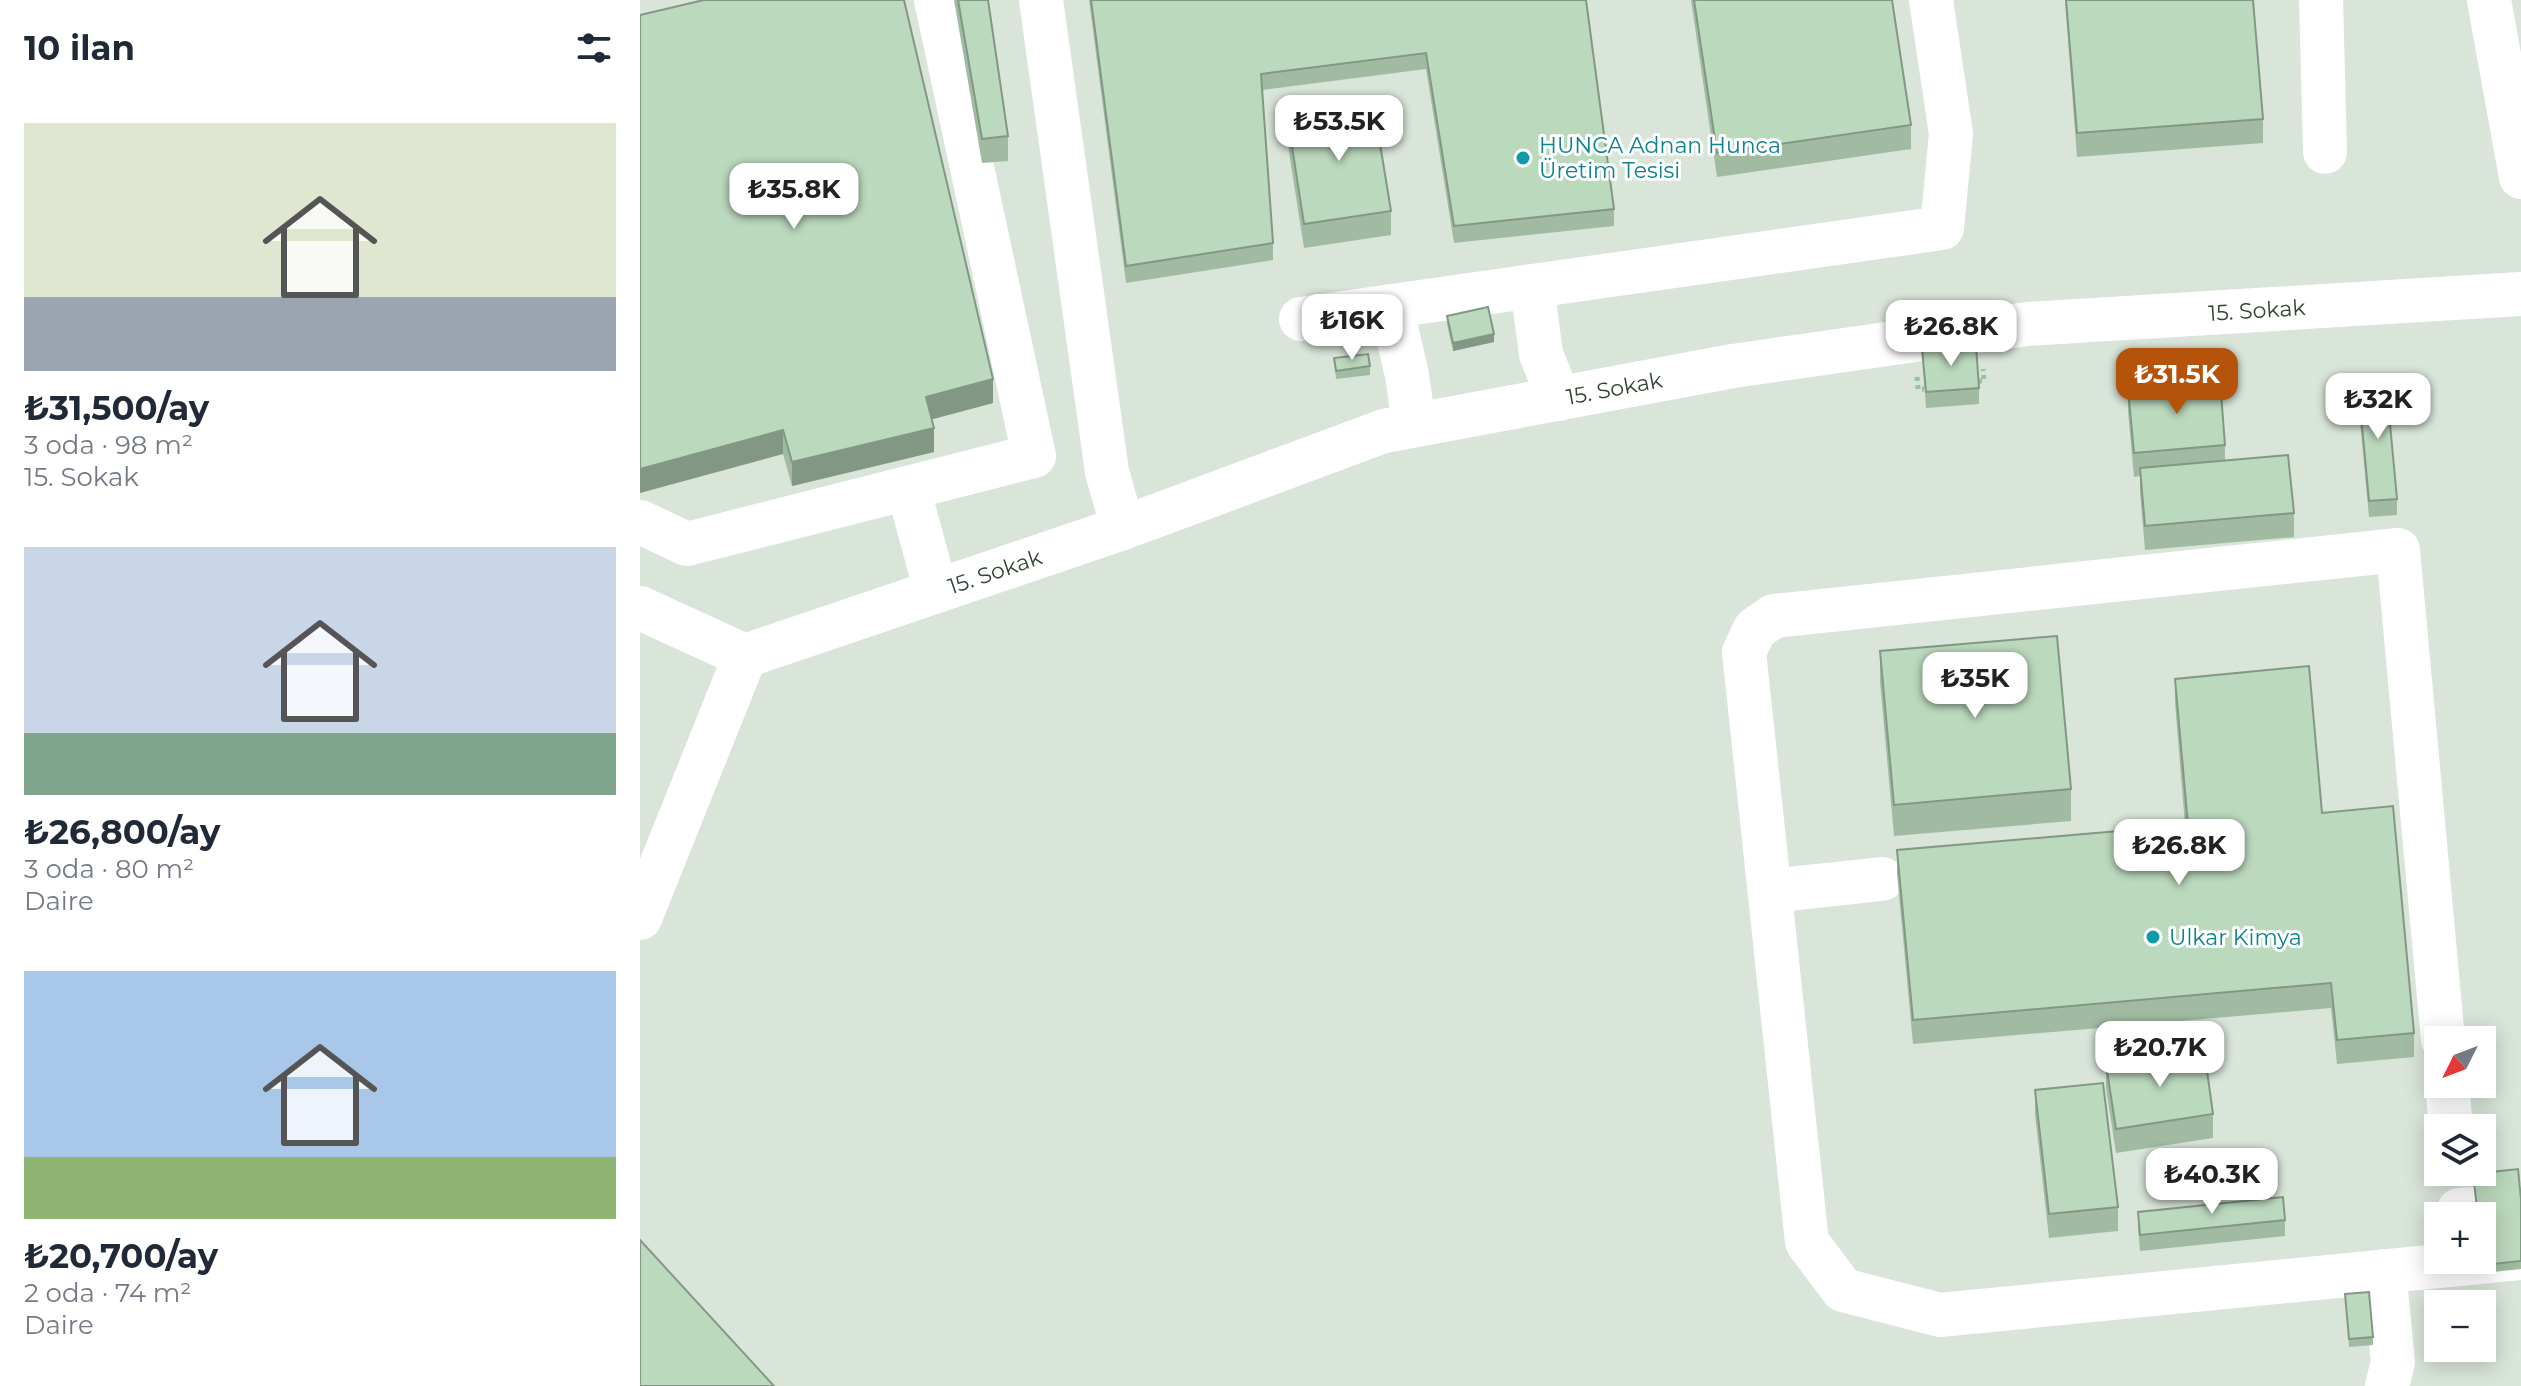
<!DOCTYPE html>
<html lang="tr">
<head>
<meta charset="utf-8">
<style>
  body { margin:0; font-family:Montserrat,sans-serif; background:#f2f2f3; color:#1f2937; height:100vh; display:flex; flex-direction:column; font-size:30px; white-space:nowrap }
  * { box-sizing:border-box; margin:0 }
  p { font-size:26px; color:#747a83 }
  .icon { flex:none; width:44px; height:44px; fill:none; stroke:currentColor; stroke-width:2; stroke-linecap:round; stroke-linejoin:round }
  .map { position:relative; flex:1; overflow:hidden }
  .sheet { display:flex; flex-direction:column; background:#fff; width:640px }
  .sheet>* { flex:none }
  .needle { width:52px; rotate:228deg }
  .controls { position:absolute; left:1784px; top:1026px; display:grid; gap:16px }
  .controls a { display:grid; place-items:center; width:72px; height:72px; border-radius:0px; background:#fff; box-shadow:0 4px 20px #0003; font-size:40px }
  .price { position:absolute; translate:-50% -68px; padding:0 18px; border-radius:16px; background:#fff; color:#222; font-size:26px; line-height:52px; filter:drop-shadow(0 2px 4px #0008) }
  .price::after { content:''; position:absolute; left:50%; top:48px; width:24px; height:18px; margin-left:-12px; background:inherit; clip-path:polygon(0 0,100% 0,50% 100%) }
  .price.active { background:#b45309; color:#fff }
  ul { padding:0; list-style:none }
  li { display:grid; align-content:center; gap:16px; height:424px; padding:0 24px }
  li span { display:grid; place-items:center; height:248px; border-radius:0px; color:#555 }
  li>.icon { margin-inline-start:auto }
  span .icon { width:144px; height:144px; fill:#fffc; stroke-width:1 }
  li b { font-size:34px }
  h2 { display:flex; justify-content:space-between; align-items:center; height:96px; padding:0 24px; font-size:34px }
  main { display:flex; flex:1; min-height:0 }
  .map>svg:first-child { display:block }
  .industrial { fill:#d9e5d9; fill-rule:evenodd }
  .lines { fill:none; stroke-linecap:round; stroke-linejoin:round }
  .path { stroke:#95c39a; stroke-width:5; stroke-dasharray:4 4; stroke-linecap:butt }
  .minor { stroke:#fff; stroke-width:44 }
  .wall { fill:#a1bba3 }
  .shaded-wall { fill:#839884 }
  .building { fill:#bbd9bd; stroke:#839884; stroke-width:2 }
  .culture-dot { fill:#0f9aa8; stroke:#fff; stroke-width:3 }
  .labels { text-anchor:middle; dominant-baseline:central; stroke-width:6; stroke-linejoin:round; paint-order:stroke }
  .culture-label { font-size:22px; fill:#0d838f; stroke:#fff; text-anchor:start }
  .street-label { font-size:22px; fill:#334634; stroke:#fff }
</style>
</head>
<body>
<main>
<section class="sheet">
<h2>10 ilan<svg class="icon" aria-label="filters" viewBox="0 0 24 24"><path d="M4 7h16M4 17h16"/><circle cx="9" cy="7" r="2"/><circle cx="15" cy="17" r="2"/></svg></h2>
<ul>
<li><span style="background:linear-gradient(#dfe7d0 70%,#9aa5b1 0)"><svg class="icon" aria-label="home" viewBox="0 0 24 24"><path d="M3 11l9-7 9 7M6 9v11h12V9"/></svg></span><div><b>₺31,500/ay</b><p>3 oda · 98 m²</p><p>15. Sokak</p></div></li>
<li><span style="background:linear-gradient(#c9d6e8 75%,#7fa58c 0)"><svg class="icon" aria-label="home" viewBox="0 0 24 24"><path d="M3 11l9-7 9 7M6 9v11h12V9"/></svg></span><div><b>₺26,800/ay</b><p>3 oda · 80 m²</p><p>Daire</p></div></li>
<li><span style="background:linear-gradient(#a9c7e8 75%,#8fb573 0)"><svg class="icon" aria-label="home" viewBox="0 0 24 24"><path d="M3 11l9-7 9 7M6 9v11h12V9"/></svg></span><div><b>₺20,700/ay</b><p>2 oda · 74 m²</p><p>Daire</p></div></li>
</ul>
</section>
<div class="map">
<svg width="1881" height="1386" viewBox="0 0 1881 1386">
  <rect width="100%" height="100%" fill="#e3f4e6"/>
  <path class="industrial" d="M0,0H1881V1386H0ZM1798,1040H1842V1084H1798ZM1798,1128H1842V1172H1798ZM1798,1216H1842V1260H1798ZM1798,1304H1842V1348H1798Z"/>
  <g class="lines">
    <g class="path">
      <polyline points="1277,377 1278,389 1284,389"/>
      <polyline points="1338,381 1344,381 1343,369"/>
    </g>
    <g class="minor">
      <polyline points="401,0 467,472 483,528"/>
      <polyline points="1681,0 1685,152"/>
      <polyline points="1849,0 1881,177"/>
      <polyline points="892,286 901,354 919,399"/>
      <polyline points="751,306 767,375 774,425"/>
      <polyline points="661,319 1302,228 1311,134 1291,0"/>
      <polyline points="268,488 296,591"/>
      <polyline points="0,522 47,544 394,456 296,0"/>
      <polyline points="0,608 105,656"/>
      <polyline points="1130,891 1242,879"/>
      <path id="s1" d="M0,918L105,656L483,528L744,431L1093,366L1387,324L1881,294"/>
      <polyline points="1803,1040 1758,550 1134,616 1115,629 1104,652 1167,1242 1203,1290 1300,1315 1881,1258"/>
      <polyline points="1807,1084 1811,1128"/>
      <polyline points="1819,1210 1881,1206"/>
      <polyline points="1744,1271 1753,1362 1747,1386"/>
    </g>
  </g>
  <g class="wall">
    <polygon points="314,0 348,0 368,136 368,161 342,163"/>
    <polygon points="449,0 946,0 974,209 974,226 814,243 786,69 622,90 633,243 633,260 486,283"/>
    <polygon points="1051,0 1252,0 1271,125 1271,149 1077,177"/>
    <polygon points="1425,0 1613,0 1623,119 1623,143 1437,157"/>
    <polygon points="0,15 353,403 292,419 294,452 152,486 143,454"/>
    <polygon points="647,114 751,211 751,235 664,248 647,139"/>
    <polygon points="807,316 854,342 813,351 807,324"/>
    <polygon points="1282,349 1339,388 1339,404 1286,408"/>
    <polygon points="694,358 730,366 730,375 696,379"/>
    <polygon points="1718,383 1757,499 1757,515 1729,517 1718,399"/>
    <polygon points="1488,388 1585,445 1585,460 1654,513 1654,537 1505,550 1500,492 1500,476 1494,477 1488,412"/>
    <polygon points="1240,651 1431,789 1431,821 1254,836 1240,682"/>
    <polygon points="1535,679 1682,813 1774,1033 1774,1057 1697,1064 1691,1008 1273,1044 1257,874 1257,850 1545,825 1535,703"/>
    <polygon points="1466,1064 1573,1114 1573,1138 1476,1153 1466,1088"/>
    <polygon points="1395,1090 1478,1207 1478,1231 1409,1238 1395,1114"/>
    <polygon points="1833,1174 1881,1199 1881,1269 1843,1273 1842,1260 1842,1216 1837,1216"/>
    <polygon points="1498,1212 1645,1220 1645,1236 1500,1251 1498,1229"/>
    <polygon points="1705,1294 1733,1337 1733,1345 1709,1347"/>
  </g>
  <g class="shaded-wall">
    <polygon points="854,334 854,342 813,351 813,343"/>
    <polygon points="353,379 353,403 286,421 286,397"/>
    <polygon points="294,428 294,452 152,486 152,462"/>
    <polygon points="143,430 143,454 0,493 0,469"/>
  </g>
  <g class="building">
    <polygon points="64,0 264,0 353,379 286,397 294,428 152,462 143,430 0,469 0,15"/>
    <polygon points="318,0 348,0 368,136 342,139"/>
    <polygon points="451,0 946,0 974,209 814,226 786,53 621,74 633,243 486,266"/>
    <polygon points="1054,0 1252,0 1271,125 1077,153"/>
    <polygon points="1426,0 1613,0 1623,119 1437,133"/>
    <polygon points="733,101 751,211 664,224 647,114"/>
    <polygon points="848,307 854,334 813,343 807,316"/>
    <polygon points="1336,345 1339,388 1286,392 1282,349"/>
    <polygon points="728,354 730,366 696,371 694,358"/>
    <polygon points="1580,380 1585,445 1494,453 1488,388"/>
    <polygon points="1746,381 1757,499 1729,501 1718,383"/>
    <polygon points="1648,455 1654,513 1505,526 1500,468"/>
    <polygon points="1417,636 1431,789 1254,805 1240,651"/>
    <polygon points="1669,666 1682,813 1753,806 1774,1033 1697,1040 1691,983 1273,1020 1257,850 1548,825 1535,679"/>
    <polygon points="1564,1049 1573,1114 1476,1129 1466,1064"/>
    <polygon points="1463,1083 1478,1207 1409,1214 1395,1090"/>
    <polygon points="1878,1169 1881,1199 1881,1261 1843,1265 1842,1216 1838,1216 1833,1174"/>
    <polygon points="1643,1197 1645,1220 1500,1235 1498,1212"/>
    <polygon points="0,1240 134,1386 0,1386"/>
    <polygon points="1729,1292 1733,1337 1709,1339 1705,1294"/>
  </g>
  <g class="culture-dot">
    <circle cx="883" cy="158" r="8"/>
    <circle cx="1513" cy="937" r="8"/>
  </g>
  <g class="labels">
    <g class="culture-label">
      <text x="899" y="145">HUNCA Adnan Hunca<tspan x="899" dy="25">Üretim Tesisi</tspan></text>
      <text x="1529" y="937">Ulkar Kimya</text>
    </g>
    <g class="street-label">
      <text stroke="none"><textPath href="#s1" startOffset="1842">15. Sokak</textPath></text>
      <text stroke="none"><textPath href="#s1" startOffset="1194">15. Sokak</textPath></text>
      <text stroke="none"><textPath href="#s1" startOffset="546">15. Sokak</textPath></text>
    </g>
  </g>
</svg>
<div class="controls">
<a><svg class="needle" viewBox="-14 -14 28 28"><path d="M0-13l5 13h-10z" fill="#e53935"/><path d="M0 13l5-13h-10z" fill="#747a83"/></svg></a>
<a><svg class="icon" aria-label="layers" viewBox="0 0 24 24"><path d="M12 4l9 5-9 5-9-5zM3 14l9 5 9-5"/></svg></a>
<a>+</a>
<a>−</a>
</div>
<b class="price" style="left:699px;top:163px">₺53.5K</b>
<b class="price" style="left:154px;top:231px">₺35.8K</b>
<b class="price" style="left:712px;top:362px">₺16K</b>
<b class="price" style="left:1311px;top:368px">₺26.8K</b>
<b class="price active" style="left:1537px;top:416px">₺31.5K</b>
<b class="price" style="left:1738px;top:441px">₺32K</b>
<b class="price" style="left:1335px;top:720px">₺35K</b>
<b class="price" style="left:1539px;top:887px">₺26.8K</b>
<b class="price" style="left:1520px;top:1089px">₺20.7K</b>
<b class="price" style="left:1572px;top:1216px">₺40.3K</b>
</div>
</main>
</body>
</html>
